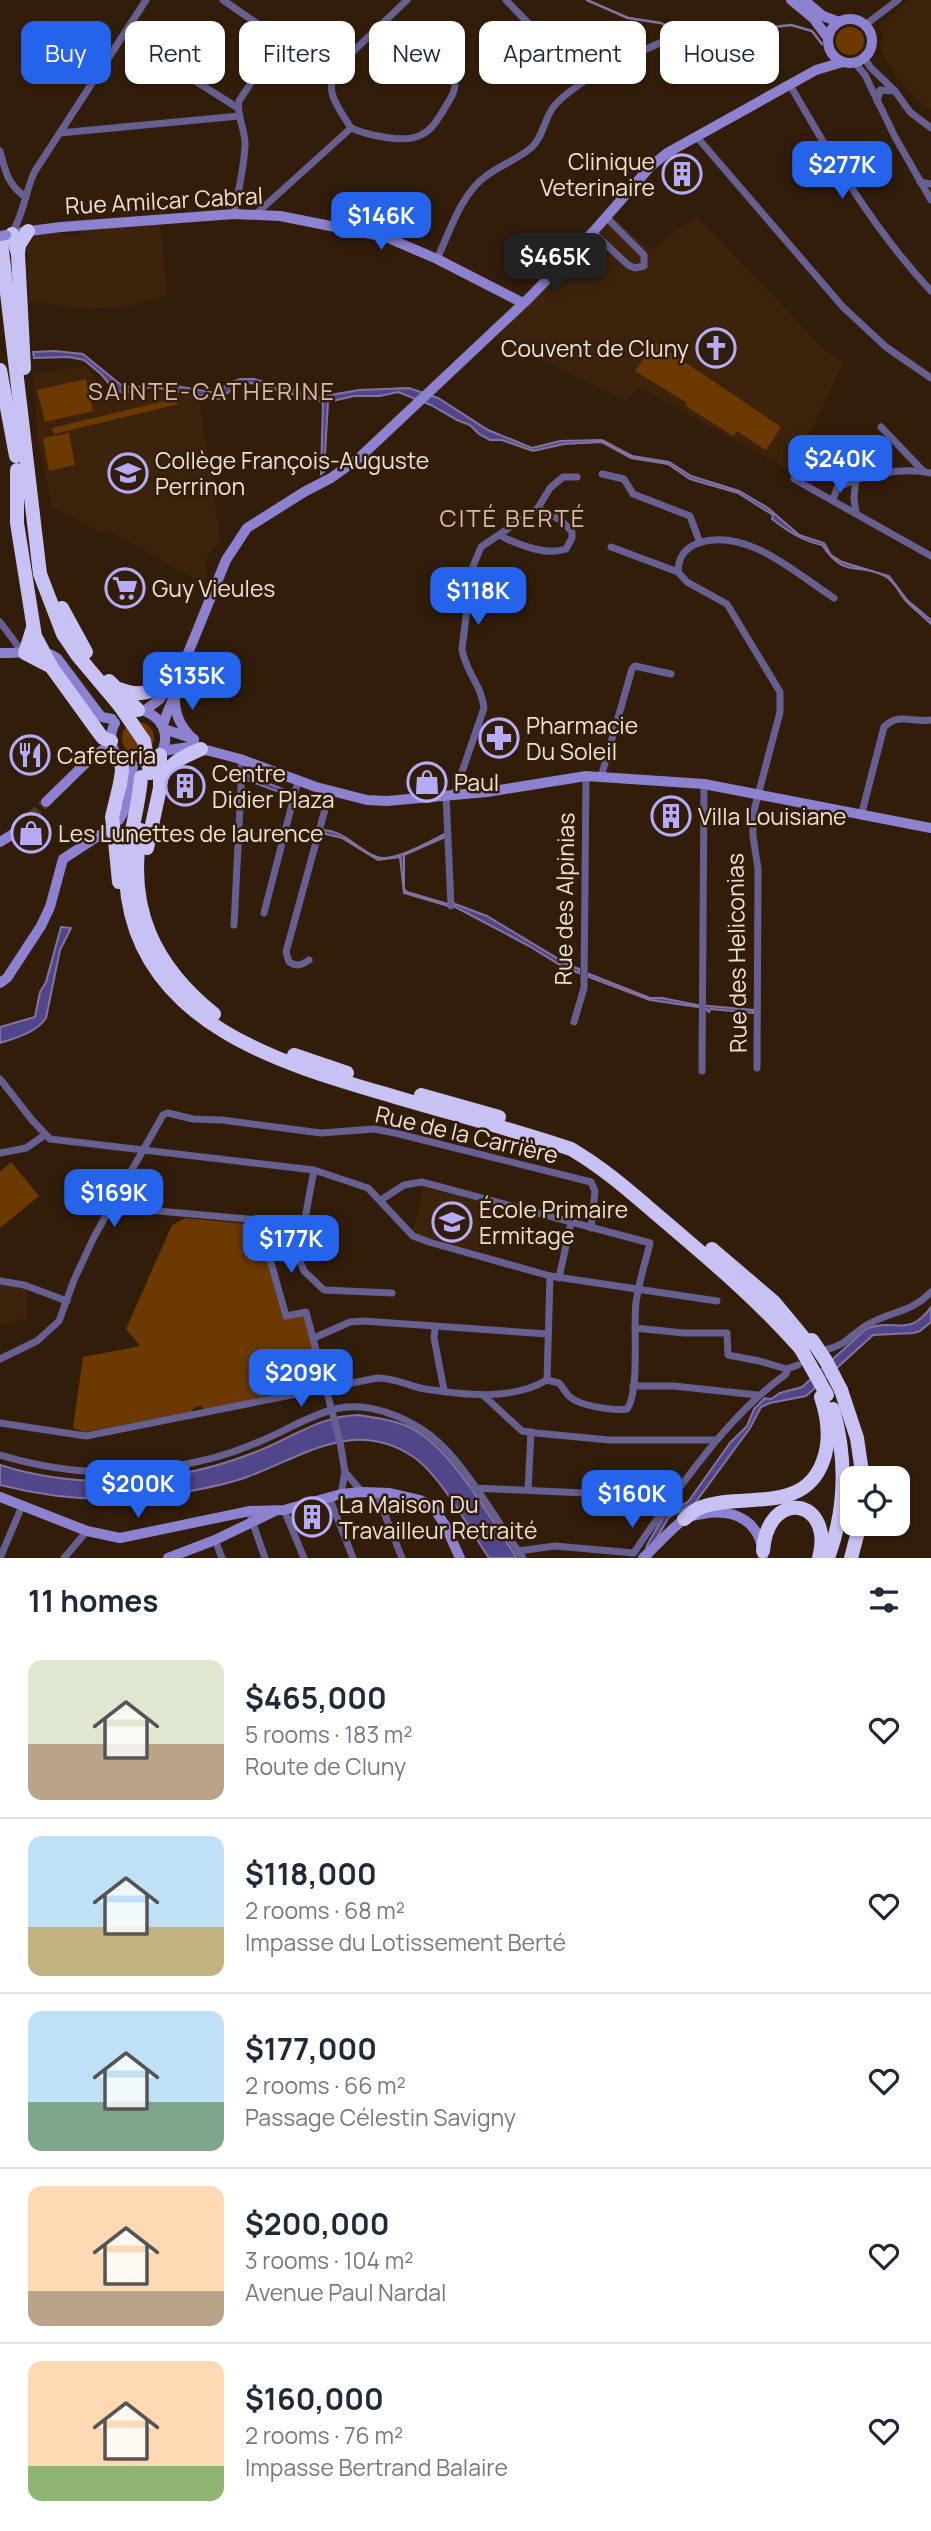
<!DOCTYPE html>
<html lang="en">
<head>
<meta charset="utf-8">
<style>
  body { margin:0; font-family:Manrope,sans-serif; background:#f6f6f7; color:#1f2937; height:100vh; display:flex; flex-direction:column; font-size:26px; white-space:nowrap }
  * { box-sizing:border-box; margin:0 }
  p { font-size:23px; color:#747a83 }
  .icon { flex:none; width:38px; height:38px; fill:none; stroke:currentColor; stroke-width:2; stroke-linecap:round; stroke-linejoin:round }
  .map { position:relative; height:1558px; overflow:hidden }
  .sheet { display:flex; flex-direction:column; background:#fff; flex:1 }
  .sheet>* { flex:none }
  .hud { position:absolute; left:21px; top:21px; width:889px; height:63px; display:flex; gap:14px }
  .controls { position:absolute; left:840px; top:1466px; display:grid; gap:14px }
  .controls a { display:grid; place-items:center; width:70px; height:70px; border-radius:14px; background:#fff; box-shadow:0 2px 5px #0004; font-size:35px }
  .price { position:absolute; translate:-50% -60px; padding:0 16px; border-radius:14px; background:#2563eb; color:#fff; font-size:23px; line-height:46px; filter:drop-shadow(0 2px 4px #0008) }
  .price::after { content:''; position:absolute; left:50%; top:42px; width:21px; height:16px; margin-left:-10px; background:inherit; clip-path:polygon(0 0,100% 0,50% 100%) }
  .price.selected { background:#222; color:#fff }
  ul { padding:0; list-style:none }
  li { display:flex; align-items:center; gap:21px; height:175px; padding:0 28px }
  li+li { border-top:2px solid #e0e1e3 }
  li span { display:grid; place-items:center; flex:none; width:196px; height:140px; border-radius:14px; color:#555 }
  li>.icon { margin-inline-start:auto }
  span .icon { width:84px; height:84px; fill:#fffc; stroke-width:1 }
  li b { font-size:30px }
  h2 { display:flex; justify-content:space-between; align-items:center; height:84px; padding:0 28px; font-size:30px }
  .pill { padding:0 24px; border-radius:14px; background:#fff; box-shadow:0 2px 5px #0004; font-size:24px; line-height:63px }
  .pill.selected { background:#2563eb; color:#fff }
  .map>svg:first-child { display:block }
  .built { fill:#3e230c }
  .green { fill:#6c3902 }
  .water { fill:#52468a; stroke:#8174a0; stroke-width:2 }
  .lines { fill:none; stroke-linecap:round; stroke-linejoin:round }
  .stream { stroke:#8174a0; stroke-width:2.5 }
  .secondary-tunnel { stroke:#4e3a29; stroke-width:10; stroke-dasharray:10 5; stroke-linecap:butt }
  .street { stroke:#666091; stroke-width:7 }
  .secondary { stroke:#8d82d0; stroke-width:10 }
  .highway { stroke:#c7c2f3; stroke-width:14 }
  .secondary-bridge { stroke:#8d82d0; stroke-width:10 }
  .highway-bridge { stroke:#c7c2f3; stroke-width:14 }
  .labels { text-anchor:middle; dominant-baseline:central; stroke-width:5; stroke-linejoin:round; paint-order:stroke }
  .poi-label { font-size:23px; fill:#eee0d5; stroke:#321d0b; text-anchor:start }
  .street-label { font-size:23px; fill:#eee0d5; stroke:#321d0b }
  .neighbourhood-label { font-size:24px; letter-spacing:2px; fill:#d7bba5; stroke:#321d0b }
</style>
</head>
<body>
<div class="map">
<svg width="931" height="1558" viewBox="0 0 931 1558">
  <rect width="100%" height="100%" fill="#321d0b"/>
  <g class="built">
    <polygon points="908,0 931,0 931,109 925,106 898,80 880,48 884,33 878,28"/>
    <polygon points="696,216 824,349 843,363 792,472 639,387 626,401 497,337 614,218 650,250"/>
    <polygon points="160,224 167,295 128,306 91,309 30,301 27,248 36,235 61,233 65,237 79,235 84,230"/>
    <polygon points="85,366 107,393 121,397 155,391 177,394 177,389 183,388 199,399 221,544 215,546 206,559 207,586 106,529 102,534 52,506 38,441 33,374"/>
    <polygon points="424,1187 493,1205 480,1251 412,1234"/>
    <polygon points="0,1285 26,1288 27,1318 0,1325"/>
  </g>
  <g class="green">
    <circle cx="850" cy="41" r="14"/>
    <polygon points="655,342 781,427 766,450 737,431 733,436 686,406 687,403 635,371"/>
    <polygon points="86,379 93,411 45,422 37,390"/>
    <polygon points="177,398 178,404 54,434 52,428"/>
    <polygon points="69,433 75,465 49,471 43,438"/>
    <circle cx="138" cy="738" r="16"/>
    <polygon points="11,1162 39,1196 0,1228 0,1172"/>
    <polygon points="185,1218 258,1225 284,1318 304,1315 323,1386 204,1409 201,1406 195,1407 191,1412 85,1432 73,1428 83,1357 140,1346 126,1329 172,1225"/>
  </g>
  <g class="water">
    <path d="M55,351L83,354L121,385L134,388L151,384H164L216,393L229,383L240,379H254L319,397L359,390L409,388L438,398L488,430L532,448L560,441L602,440L632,456L669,462L691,476L739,491L768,508L799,535L824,543L831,555L842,562L889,576L907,600L931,620V624C923,616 914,609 906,601C899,593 895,581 885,576C856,562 845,579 822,545C802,541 788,531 772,519L773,515L738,493L690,479L668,464L631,458L602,442L564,444L533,451L502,440H490L479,434L470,425L457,420L431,405L398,392L380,396H354L328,402L324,472L321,474L323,402L247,382L241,383L219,399L152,387L124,393L114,390L101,374L84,360L69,357L34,358L33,352Z"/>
    <polygon points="244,774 288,791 287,795 244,779"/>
    <path d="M323,830C345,831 358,850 377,857C393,863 430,841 445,834V837L404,855V889L407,892L448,904V906L404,893L400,857L378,860L342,838L322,833Z"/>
    <polygon points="455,904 487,916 567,964 579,969 579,973 565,968 529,946 455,907"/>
    <path d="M61,927L71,928L60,950L46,1018C37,1032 16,1038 0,1043V1027L35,1017L40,992L46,982Z"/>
    <polygon points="589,974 650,998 662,998 697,1005 753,1010 753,1013 710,1009 709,1012 705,1008 650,1000 589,977"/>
    <path d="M931,1307V1322L920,1331L914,1333L873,1335L806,1396L770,1403L761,1407L750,1428L695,1503L669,1517L652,1546L651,1558H644L647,1545L665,1514L688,1502L730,1443L747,1426L754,1409L765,1398L771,1399L780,1393L802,1387L866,1329C894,1317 908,1339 931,1307Z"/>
    <path d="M358,1415C376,1418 395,1420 411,1428C451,1447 492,1521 517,1558H489C470,1530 440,1474 412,1456C353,1418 304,1456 247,1477C225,1485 202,1489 180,1493C121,1503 58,1500 0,1485V1465C82,1491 173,1484 253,1453C289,1440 318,1416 358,1415Z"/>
  </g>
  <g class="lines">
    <polyline class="stream" points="587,0 628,18 661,23 679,33 713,34 791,25 812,31 822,44"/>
    <polyline class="secondary-tunnel" points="31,817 46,802"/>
    <g class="street">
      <path d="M223,0L274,35L278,40L276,45L239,101C236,116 246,130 245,146C244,168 238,192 234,214"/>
      <polyline points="506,0 528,23 605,69"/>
      <polyline points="865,25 898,0"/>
      <polyline points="124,36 238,108"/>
      <polyline points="864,58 871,68 895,91 910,112 931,128"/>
      <polyline points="855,63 865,75 895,137 931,200"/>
      <path d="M790,85C832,158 873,229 931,291"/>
      <polyline points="877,101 880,90 895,91"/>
      <path d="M351,128C337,105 322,91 339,65L407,0"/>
      <path d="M351,128C367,135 405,144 421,135C432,130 437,120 443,111C449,100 456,93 455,81"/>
      <polyline points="60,133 239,116"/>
      <polyline points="696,136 843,307 886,347 931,378"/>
      <path d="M0,151C5,170 8,186 26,197"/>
      <polyline points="920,182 931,184"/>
      <polyline points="257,213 351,128"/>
      <polyline points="593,232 628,265 635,268 644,266 644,255 606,217"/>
      <path d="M12,233C24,214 25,191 35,171L146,0"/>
      <path d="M437,259C450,231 461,194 486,176C500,165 519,159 532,147C544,136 544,117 555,105C579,78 632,56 666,40"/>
      <polyline points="881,427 923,471"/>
      <polyline points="602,474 624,479 633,494 690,516 700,543"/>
      <polyline points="794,479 931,556"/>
      <polyline points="856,479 854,498 856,513"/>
      <path d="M833,500L837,488C863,474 902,467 931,473"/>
      <path d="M501,536C518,545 547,556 566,549L572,538V532L562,521L538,508"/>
      <polyline points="611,547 678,572"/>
      <polyline points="0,622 24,654"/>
      <polyline points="601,777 632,669 635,666 671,674"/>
      <polyline points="446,795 451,906"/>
      <path d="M454,795L484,708C482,686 465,671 462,649L472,569L481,547L538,508L550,488L563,477H577"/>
      <path d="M861,816L884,727C899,712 913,723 931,720"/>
      <polyline points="264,913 298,781"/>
      <polyline points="234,925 242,767 240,759"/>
      <path d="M309,960C302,965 297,967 289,962L286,952L330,791"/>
      <polyline points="574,1022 584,988 586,776"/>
      <path d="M757,1068L758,869L753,836V814L780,712V692L727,604L687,582L678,572C678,558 685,548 698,543C747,527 795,573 834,598"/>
      <polyline points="702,1071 704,784"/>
      <polyline points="0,1079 32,1120 50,1139 314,1170 368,1188 413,1236 429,1242 550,1276 717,1301"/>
      <polyline points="0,1153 26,1148 45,1135"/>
      <polyline points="314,1170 298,1256 304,1271 324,1290 392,1293"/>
      <polyline points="115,1197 147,1210 259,1220 302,1226"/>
      <path d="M381,1200L404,1185L422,1182L650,1243C645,1263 639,1282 636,1302C633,1326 640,1392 627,1409C614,1411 580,1406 570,1397C566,1394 563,1387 559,1383L547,1380"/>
      <polyline points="259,1220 286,1316 306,1312 340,1442 345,1472 341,1494"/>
      <polyline points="559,1278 571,1222"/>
      <polyline points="0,1281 24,1285 67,1301"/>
      <polyline points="435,1328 434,1338 444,1390"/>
      <polyline points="635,1328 684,1333 727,1333 728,1355 759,1361 787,1369"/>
      <polyline points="314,1338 350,1322 363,1321 548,1334"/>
      <path d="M825,1350C847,1345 850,1335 867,1325C890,1311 911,1313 931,1292"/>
      <polyline points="0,1359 37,1341 59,1321 74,1280 94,1237 163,1115 168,1113 193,1119 222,1120 321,1133 374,1129 395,1133 591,1182 595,1191 591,1228"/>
      <polyline points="547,1380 550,1276"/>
      <polyline points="633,1386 674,1386 757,1395"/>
      <polyline points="483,1395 522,1431 536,1433 609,1440 715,1440"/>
      <path d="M0,1423L86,1436L377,1378C395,1378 409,1386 425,1389C465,1395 511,1401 547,1380"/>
      <path d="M0,1455C54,1471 113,1477 169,1467C196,1463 225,1456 251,1445C279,1435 306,1416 335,1409C367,1401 404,1416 430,1435C464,1461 497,1522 523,1558"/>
      <polyline points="345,1472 362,1492"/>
      <polyline points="474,1488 673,1497"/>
      <polyline points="528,1490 531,1432"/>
      <polyline points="376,1492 402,1558"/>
      <polyline points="329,1497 353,1558"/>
      <polyline points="284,1510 304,1558"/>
      <polyline points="251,1518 265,1558"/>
      <polyline points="215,1540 222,1558"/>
      <path d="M518,1551L555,1546L634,1553C647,1532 661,1514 675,1494C708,1449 741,1407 786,1374L787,1369L798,1365"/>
      <polyline points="0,1558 22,1506"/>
      <polyline points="64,1558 87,1531"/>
    </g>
    <g class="secondary">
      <polyline points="791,0 814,19 828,38"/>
      <polyline points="804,0 823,16 839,22"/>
      <circle cx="850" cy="41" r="22"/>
      <polyline points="22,232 61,227 234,214 280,216 386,237 437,259 523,303"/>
      <path d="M0,653C19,654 42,647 57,658L99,714L102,717L112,719"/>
      <path d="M175,696C174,715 181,727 194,740"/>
      <path d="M141,710C162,716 171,734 161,754"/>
      <polyline points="144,711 160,699 171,677 184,663 226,560 247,528 304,492 331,478 359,458 529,298 593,232 650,167 667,153 816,70 843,62"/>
      <path d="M115,723C107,739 111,752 125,762"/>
      <path d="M163,725C169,704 182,685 184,663"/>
      <polyline points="164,729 194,739"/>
      <polyline points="162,751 189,747 210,751 240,759 316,787 367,800 387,801 487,792 586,776 704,784 931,828"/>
      <polyline points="46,802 93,756 111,745"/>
      <polyline points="119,820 128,804 133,765"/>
      <polyline points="0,842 13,834 31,817"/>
      <polyline points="0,983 7,978 41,926 50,907 63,859 109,829"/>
      <polyline points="0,1497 87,1531 120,1538 250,1511 284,1510 341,1494 362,1492 390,1493 420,1500 433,1507 445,1525 460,1558"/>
      <polyline points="168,1558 215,1540 273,1512"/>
      <path d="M643,1558C656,1546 669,1531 683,1520C688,1516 697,1515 703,1514C736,1508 762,1522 763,1558"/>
    </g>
    <g class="highway">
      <polyline points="12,234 18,254 24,368"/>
      <polyline points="1,242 40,574 63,634 78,656 120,706"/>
      <polyline points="18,253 19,245 28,231"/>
      <polyline points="0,370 16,456"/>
      <polyline points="17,470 17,523 35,636 52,668 99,733 103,738 111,741"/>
      <polyline points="62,608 86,652"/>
      <polyline points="33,628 25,653 48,665"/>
      <polyline points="109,681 138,710"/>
      <path d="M119,689C141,698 155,692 171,677"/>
      <path d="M141,777C138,820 121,852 128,898C147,1023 279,1063 382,1093C445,1112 509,1128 571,1149C607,1170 637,1198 668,1224C715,1264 761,1303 801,1349"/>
      <path d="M163,780C171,761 183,757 201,749"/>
      <polyline points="120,784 122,771 121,760"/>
      <path d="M141,830C126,907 154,966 214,1014"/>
      <polyline points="115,841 119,882"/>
      <polyline points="147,848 160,788 160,755"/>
      <polyline points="294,1055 347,1073"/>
      <polyline points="421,1095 499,1117"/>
      <polyline points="712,1249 774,1302 808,1343"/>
      <polyline points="841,1390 857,1438 863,1479"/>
      <path d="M684,1519C690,1514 696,1509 702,1507C742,1492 804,1515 823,1461C831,1440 828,1418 821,1397"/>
      <path d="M763,1551C768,1486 835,1499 819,1558"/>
      <path d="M828,1558C846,1509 847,1459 833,1409"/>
      <polyline points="851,1558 860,1524"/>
    </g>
    <polyline class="secondary-bridge" points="0,236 6,235"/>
    <g class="highway-bridge">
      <polyline points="120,706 144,741 150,773"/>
      <polyline points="115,841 112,817 120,784"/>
      <polyline points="812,1340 826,1361 841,1390"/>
      <polyline points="801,1349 827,1395"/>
    </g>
  </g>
  <defs>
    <g id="building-ring" transform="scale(2.0125)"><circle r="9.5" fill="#321d0b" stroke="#b5acf8" stroke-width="1.5"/><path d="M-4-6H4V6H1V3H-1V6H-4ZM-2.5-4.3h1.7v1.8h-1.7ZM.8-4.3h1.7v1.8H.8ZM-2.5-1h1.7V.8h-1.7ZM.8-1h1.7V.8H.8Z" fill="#b5acf8"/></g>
    <g id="church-ring" transform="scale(2.0125)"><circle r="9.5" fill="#321d0b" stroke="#b5acf8" stroke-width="1.5"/><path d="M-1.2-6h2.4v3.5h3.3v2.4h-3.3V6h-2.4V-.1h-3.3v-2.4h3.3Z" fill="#b5acf8"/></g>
    <g id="school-ring" transform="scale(2.0125)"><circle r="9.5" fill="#321d0b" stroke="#b5acf8" stroke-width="1.5"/><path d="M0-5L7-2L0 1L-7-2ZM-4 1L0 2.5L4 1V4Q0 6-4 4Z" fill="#b5acf8"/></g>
    <g id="supermarket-ring" transform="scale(2.0125)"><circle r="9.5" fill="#321d0b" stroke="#b5acf8" stroke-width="1.5"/><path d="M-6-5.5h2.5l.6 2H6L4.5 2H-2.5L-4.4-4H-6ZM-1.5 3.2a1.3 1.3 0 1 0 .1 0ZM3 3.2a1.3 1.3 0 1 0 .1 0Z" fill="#b5acf8"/></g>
    <g id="pharmacy-ring" transform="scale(2.0125)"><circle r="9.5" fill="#321d0b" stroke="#b5acf8" stroke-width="1.5"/><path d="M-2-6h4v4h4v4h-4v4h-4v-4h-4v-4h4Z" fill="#b5acf8"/></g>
    <g id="restaurant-ring" transform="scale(2.0125)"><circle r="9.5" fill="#321d0b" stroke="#b5acf8" stroke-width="1.5"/><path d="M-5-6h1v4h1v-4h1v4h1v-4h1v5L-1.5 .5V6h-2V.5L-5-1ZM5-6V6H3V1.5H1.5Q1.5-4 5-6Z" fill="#b5acf8"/></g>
    <g id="shop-ring" transform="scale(2.0125)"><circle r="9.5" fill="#321d0b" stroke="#b5acf8" stroke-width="1.5"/><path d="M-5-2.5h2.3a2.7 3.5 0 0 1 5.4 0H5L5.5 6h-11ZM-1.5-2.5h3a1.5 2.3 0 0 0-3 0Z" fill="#b5acf8"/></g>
  </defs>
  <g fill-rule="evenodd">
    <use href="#building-ring" x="682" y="174"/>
    <use href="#church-ring" x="716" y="348"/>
    <use href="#school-ring" x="128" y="473"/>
    <use href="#supermarket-ring" x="125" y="588"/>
    <use href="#pharmacy-ring" x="499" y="738"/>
    <use href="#restaurant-ring" x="30" y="755"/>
    <use href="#shop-ring" x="427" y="782"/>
    <use href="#building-ring" x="185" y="786"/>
    <use href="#building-ring" x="671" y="816"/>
    <use href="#shop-ring" x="31" y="833"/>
    <use href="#school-ring" x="452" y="1222"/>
    <use href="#building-ring" x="312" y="1517"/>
  </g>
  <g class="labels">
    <g class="poi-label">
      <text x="655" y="161" text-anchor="end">Clinique<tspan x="655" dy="26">Veterinaire</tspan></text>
      <text x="689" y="348" text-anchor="end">Couvent de Cluny</text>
      <text x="155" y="460">Collège François-Auguste<tspan x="155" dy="26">Perrinon</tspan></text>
      <text x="152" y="588">Guy Vieules</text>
      <text x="526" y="725">Pharmacie<tspan x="526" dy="26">Du Soleil</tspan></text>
      <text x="57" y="755">Cafeteria</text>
      <text x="212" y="773">Centre<tspan x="212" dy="26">Didier Plaza</tspan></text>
      <text x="454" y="782">Paul</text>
      <text x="698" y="816">Villa Louisiane</text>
      <text x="58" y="833">Les Lunettes de laurence</text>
      <text x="479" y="1209">École Primaire<tspan x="479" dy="26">Ermitage</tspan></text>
      <text x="339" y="1504">La Maison Du<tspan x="339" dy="26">Travailleur Retraité</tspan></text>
    </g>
    <g class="street-label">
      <text transform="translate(164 200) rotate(-3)">Rue Amilcar Cabral</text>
      <text transform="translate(564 899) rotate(-89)">Rue des Alpinias</text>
      <text transform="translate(736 953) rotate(-91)">Rue des Heliconias</text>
      <text transform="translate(467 1134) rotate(13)">Rue de la Carrière</text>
    </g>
    <g class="neighbourhood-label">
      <text x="212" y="390">SAINTE-CATHERINE</text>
      <text x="513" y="517">CITÉ BERTÉ</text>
    </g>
  </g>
</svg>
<div class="controls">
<a><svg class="icon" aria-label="locate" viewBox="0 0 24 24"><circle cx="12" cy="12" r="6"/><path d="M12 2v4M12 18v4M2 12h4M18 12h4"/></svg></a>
</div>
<b class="price" style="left:842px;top:201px">$277K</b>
<b class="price" style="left:381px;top:252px">$146K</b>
<b class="price selected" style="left:555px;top:293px">$465K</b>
<b class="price" style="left:840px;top:495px">$240K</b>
<b class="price" style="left:478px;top:627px">$118K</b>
<b class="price" style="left:192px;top:712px">$135K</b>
<b class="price" style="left:114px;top:1229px">$169K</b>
<b class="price" style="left:291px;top:1275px">$177K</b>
<b class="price" style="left:301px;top:1409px">$209K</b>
<b class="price" style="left:138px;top:1520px">$200K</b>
<b class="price" style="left:632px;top:1530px">$160K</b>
<div class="hud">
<a class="pill selected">Buy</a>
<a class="pill">Rent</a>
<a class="pill">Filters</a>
<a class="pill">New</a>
<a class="pill">Apartment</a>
<a class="pill">House</a>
</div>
</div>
<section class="sheet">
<h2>11 homes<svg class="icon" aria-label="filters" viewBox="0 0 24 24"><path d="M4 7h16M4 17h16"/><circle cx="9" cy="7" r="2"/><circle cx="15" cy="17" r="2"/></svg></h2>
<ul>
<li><span style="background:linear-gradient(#dfe7d0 60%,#b9a48a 0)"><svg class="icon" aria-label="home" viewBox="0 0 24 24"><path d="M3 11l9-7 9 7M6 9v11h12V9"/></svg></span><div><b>$465,000</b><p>5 rooms · 183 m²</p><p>Route de Cluny</p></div><svg class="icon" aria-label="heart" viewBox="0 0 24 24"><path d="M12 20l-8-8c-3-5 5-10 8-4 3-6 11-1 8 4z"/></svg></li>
<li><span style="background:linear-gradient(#bfe0f5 65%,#c2b280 0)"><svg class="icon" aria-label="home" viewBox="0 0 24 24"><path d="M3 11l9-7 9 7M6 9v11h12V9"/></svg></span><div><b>$118,000</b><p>2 rooms · 68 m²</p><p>Impasse du Lotissement Berté</p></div><svg class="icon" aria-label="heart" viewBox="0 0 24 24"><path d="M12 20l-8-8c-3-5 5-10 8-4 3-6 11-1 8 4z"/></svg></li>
<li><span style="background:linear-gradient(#bfe0f5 65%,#7fa58c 0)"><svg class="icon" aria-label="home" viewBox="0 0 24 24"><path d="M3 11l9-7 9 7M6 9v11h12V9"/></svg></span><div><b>$177,000</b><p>2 rooms · 66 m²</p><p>Passage Célestin Savigny</p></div><svg class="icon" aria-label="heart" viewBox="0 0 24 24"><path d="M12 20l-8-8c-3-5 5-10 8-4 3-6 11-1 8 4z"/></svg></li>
<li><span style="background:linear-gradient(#ffd9b3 75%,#b9a48a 0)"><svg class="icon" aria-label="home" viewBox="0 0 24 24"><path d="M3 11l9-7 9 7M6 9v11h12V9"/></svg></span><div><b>$200,000</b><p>3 rooms · 104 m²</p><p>Avenue Paul Nardal</p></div><svg class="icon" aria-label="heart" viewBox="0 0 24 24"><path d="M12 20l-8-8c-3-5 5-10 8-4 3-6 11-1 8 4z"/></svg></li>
<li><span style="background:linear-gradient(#ffd9b3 75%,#8fb573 0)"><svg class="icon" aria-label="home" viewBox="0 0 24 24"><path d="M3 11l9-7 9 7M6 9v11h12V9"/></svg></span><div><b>$160,000</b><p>2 rooms · 76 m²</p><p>Impasse Bertrand Balaire</p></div><svg class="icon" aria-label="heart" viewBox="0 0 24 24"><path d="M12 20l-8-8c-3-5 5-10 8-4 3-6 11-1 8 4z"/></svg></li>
</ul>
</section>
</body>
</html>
